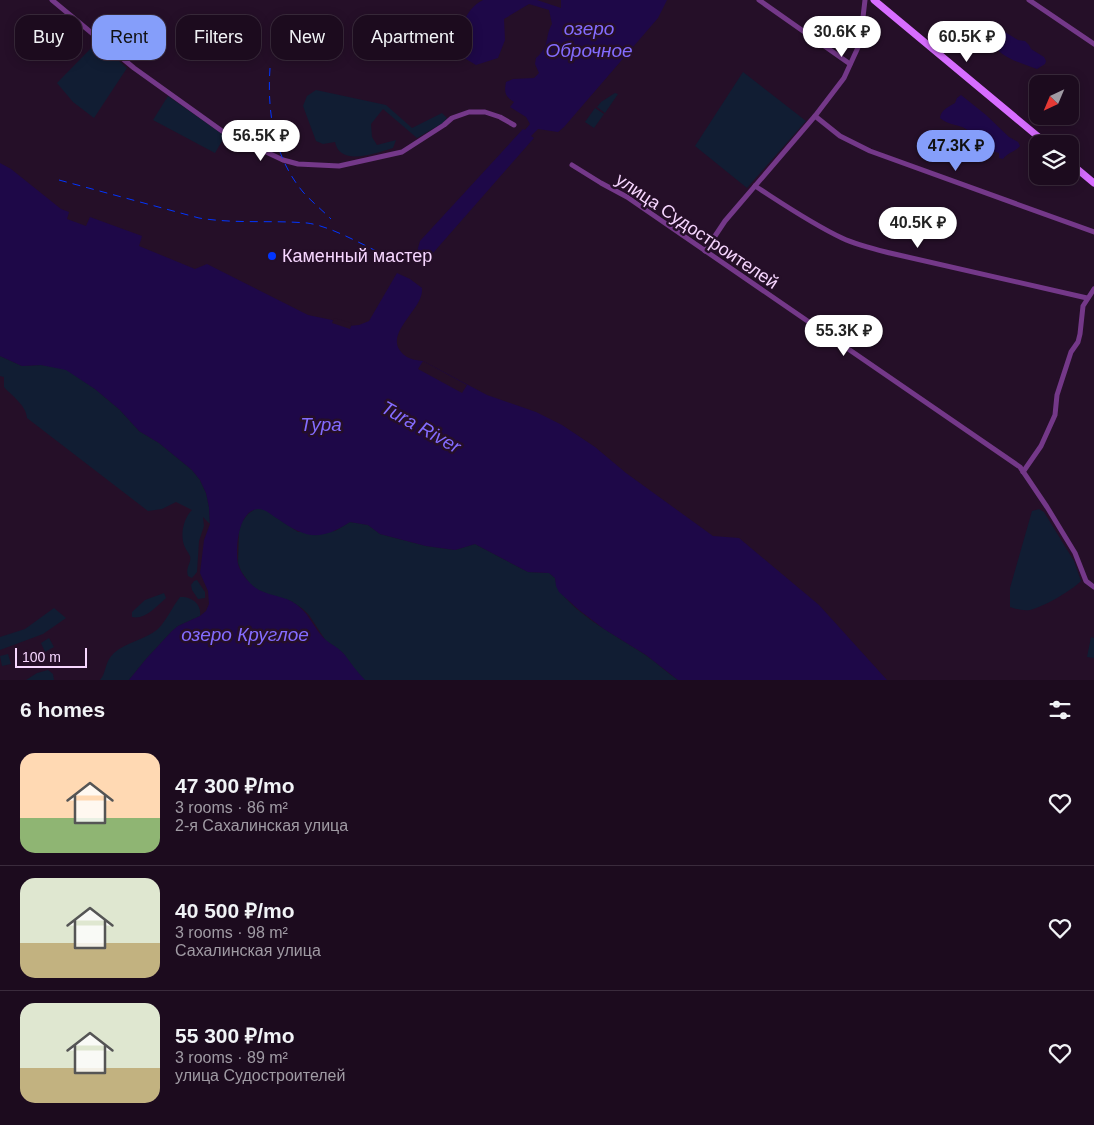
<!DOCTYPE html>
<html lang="en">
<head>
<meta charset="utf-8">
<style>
  body { margin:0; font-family:Arial,sans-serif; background:#251427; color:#f1f3f6; height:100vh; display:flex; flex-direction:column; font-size:19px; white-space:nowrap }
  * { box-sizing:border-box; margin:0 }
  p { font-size:16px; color:#a09ba4 }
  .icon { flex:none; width:28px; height:28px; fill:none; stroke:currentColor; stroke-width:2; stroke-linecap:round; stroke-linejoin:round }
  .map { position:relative; height:680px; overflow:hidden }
  .side { display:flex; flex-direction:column; background:#1c0b1e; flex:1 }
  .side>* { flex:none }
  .banner { position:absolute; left:15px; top:15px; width:500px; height:45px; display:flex; gap:10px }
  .needle { width:32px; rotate:224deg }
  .tools { position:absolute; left:1029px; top:75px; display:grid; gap:10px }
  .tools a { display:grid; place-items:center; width:50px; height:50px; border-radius:10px; background:#1c0b1e; box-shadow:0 2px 12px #0003,0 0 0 1px #3a2b3c; font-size:25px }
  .scale { position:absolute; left:15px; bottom:12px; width:72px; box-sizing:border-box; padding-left:5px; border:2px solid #f7d6ff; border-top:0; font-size:14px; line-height:18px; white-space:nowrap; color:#f7d6ff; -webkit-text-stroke:4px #250f28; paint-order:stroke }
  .price { position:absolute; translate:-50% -42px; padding:0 11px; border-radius:18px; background:#fff; color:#222; font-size:16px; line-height:32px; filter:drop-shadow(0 1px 2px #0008) }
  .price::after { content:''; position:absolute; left:50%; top:30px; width:15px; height:11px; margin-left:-8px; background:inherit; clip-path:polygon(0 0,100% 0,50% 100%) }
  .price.current { background:#859efa; color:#111 }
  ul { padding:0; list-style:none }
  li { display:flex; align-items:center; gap:15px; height:125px; padding:0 20px }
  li+li { border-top:1px solid #3a2b3c }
  li span { display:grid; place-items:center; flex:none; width:140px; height:100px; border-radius:15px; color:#555 }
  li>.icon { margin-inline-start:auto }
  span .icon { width:60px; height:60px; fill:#fffc; stroke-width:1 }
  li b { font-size:21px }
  h2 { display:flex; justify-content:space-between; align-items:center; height:60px; padding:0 20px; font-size:21px }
  .tag { padding:0 18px; border-radius:15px; background:#1c0b1e; box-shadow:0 2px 12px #0003,0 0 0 1px #3a2b3c; font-size:18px; line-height:45px }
  .tag.current { background:#859efa; color:#111 }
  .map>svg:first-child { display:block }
  .green { fill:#111d33 }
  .water { fill:#1e0848 }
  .pier { fill:#250f28 }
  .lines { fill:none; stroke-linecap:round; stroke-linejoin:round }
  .street { stroke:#743889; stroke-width:5 }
  .secondary { stroke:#d76dff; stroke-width:7 }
  .rail { stroke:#0235ff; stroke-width:1; stroke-dasharray:8 6; stroke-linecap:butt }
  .poi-dot { fill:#0235ff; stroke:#250f28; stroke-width:2 }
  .labels { text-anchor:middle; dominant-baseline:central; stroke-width:5; stroke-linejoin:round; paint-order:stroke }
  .street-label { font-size:18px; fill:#f7d6ff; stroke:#250f28 }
  .poi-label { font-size:18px; fill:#f7d6ff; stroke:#250f28; text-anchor:start }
  .water-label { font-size:19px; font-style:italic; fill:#846cff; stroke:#250f28 }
</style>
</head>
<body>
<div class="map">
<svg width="1094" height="680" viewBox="0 0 1094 680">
  <rect width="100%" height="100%" fill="#250f28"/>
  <g class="green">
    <polygon points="97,42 127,68 94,118 73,102 57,83"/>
    <polygon points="743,72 806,121 747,188 695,146"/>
    <path d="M316,90L386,105L412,128L442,113L447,118L443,123L417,138L383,109L371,124L372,137L377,145L396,140L393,148C376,153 340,167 335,142L323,144L316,141L303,106L307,96Z"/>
    <polygon points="615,93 618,94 605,113 597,107 601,102"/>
    <polygon points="168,96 225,136 215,153 153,120"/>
    <polygon points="595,108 604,114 594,128 585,122"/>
    <path d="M0,356L22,366L41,365L66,369L95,389L120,410L139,431L159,443L192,470L200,480L206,493L209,507L210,524L203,517L204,526L199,541L197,572L192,578L188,576C185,567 192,563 190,556C188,552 185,548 184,545C180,533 184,518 192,510L176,502L162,509L148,511L27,418C26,405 12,396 4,387V377L0,376Z"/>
    <path d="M255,509H264L298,532L335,531L350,522L368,525L380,534L426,546L455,550L475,544L528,572L549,573L555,578C558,606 622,639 644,654C656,662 666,672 678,680H365L358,674L343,653L326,641L309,615L303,609L291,601L272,596L256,589L250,584L241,571L238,563L239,531L242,522L248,514Z"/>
    <path d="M1039,509L1044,512L1074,561L1081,581C1071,591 1043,607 1030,610C1023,611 1016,609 1010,607V588L1032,511Z"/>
    <polygon points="197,580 205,592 205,598 198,599 192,590 191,585 194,581"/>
    <path d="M164,593L166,598C157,606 145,620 132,617V612L145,600Z"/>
    <path d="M180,597C191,596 202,604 200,616L178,626L172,631L146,659L129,680H100C107,672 104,662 114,653C126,642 145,640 158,629C167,620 172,607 180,597Z"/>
    <polygon points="54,608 66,618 43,634 0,650 0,637 25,629"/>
    <polygon points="1091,637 1094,638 1094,658 1087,657"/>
    <polygon points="49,638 54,647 45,652 41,643"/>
    <polygon points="8,654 11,664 2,666 0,656"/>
    <polygon points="48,670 53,674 54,680 26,680 37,673"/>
  </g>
  <g class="water">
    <path d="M483,0H537L561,8V0H667L658,18L564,127L558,132L538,129L531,136L534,138L426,261L420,259L416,255L420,241L523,129L525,130L530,124L526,117L510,107L514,102C505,96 504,93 506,82L513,79L534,78L539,73L535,64L536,58C551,45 544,38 552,24L549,10L529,4L504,19L505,40L498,58L476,65L456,53C459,34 463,10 483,0Z"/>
    <path d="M1000,29L1018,40L1025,41L1029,45L1031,49L1044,57L1046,61L1045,64L1037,69C1021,63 1000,58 992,42Z"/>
    <path d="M961,95L986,115L1009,137L1018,142L1020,146C1015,152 1007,153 1003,159L999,158V153C985,150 976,133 962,127C954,124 947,124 940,118C941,110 948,107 955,103L957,98Z"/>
    <path d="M0,163L11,169L61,209L69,212L67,219L86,226L90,217L142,236L139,246L195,269L207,264L308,315L332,320L349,326L359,325L369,321L397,273L410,279L422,288C422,291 422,294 421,296C417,311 389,333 399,349C404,358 413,360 423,361L487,395L536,412L562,425L595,447L626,473L713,536L739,538L819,605L887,680H678L646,655L604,629L579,610L559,592L556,586L555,578L549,573L528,572L475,544L455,550L426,546L380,534L368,525L350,522C321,541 306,539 278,519C271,515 266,509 258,509C238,510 235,549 238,564C240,571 245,578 250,583C262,597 284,594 297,605C308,613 312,624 321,635C327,643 337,646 344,654C351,663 357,672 365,680H129L146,659L172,631L178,626L200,616L206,611L209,604L208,591L200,573L204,540L210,524L209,507L206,493L200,480L192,470L159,443L139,431L120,410L95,389L66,370L41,365L22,366L0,356Z"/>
  </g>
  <g class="pier">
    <polygon points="334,318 352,323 350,329 332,323"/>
    <polygon points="423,361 467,385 462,393 418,369"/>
  </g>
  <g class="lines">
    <g class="street">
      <polyline points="52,0 134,68 222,131 283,160 298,164 339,166 402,152 444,125 452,118 469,112 485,112 500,117 514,125"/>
      <polyline points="759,0 850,64"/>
      <polyline points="1029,0 1094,44"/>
      <polyline points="815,116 840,136 870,151 1094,232"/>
      <polyline points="572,165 601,183 627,197 1020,467 1047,507 1075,553 1086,581 1094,587"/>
      <path d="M755,186C783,204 812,224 842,238C857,245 874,249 890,253L1087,298"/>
      <polyline points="705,251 725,221 815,116 844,78 860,43 865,0"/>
      <polyline points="1023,472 1041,446 1055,415 1057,395 1071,352 1078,342 1080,334 1083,306 1094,289"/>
    </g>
    <g class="secondary">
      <polyline points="874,0 1047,144"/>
      <polyline points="1070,163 1094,183"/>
    </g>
    <g class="rail">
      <path d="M270,68C267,113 274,157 303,192C312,202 322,210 331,219"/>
      <path d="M59,180L199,218C235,224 271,220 307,223C332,226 370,249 395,260"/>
    </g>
  </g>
  <circle class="poi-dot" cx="272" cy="256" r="5"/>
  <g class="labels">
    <g class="street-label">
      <text transform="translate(697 231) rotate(34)">улица Судостроителей</text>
    </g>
    <g class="poi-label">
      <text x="282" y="256">Каменный мастер</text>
    </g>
    <g class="water-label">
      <text x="589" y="28">озеро<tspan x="589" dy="22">Оброчное</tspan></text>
      <text x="321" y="424">Тура</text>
      <text transform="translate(421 427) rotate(29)">Tura River</text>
      <text x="245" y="634">озеро Круглое</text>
    </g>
  </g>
</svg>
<div class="tools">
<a><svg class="needle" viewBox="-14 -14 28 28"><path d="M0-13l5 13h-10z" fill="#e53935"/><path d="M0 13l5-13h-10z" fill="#a09ba4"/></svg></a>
<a><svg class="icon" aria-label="layers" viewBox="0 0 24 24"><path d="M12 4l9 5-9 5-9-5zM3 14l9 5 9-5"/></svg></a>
</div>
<div class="scale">100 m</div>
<b class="price" style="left:842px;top:58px">30.6K ₽</b>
<b class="price" style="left:967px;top:63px">60.5K ₽</b>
<b class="price" style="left:261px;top:162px">56.5K ₽</b>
<b class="price current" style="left:956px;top:172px">47.3K ₽</b>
<b class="price" style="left:918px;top:249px">40.5K ₽</b>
<b class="price" style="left:844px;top:357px">55.3K ₽</b>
<div class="banner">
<a class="tag">Buy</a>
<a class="tag current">Rent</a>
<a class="tag">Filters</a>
<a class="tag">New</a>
<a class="tag">Apartment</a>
</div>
</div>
<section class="side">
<h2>6 homes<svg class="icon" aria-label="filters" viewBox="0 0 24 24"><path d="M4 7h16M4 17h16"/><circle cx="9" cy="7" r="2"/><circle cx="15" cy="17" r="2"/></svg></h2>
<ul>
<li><span style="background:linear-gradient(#ffd9b3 65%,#8fb573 0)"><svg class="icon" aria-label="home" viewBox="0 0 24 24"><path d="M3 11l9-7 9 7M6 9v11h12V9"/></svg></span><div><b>47 300 ₽/mo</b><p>3 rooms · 86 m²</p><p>2-я Сахалинская улица</p></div><svg class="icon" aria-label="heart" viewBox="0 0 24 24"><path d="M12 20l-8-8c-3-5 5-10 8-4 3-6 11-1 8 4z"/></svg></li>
<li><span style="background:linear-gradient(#dfe7d0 65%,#c2b280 0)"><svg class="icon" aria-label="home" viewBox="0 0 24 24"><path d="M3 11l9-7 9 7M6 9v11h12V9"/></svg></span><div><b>40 500 ₽/mo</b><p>3 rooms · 98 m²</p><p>Сахалинская улица</p></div><svg class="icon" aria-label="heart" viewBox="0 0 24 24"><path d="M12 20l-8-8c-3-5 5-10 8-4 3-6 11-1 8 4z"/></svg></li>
<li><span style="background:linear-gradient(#dfe7d0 65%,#c2b280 0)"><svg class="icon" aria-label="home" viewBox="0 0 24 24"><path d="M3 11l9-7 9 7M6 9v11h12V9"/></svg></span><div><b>55 300 ₽/mo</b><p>3 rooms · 89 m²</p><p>улица Судостроителей</p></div><svg class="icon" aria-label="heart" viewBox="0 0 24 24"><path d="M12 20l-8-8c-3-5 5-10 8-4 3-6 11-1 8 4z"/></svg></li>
</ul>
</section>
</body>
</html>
